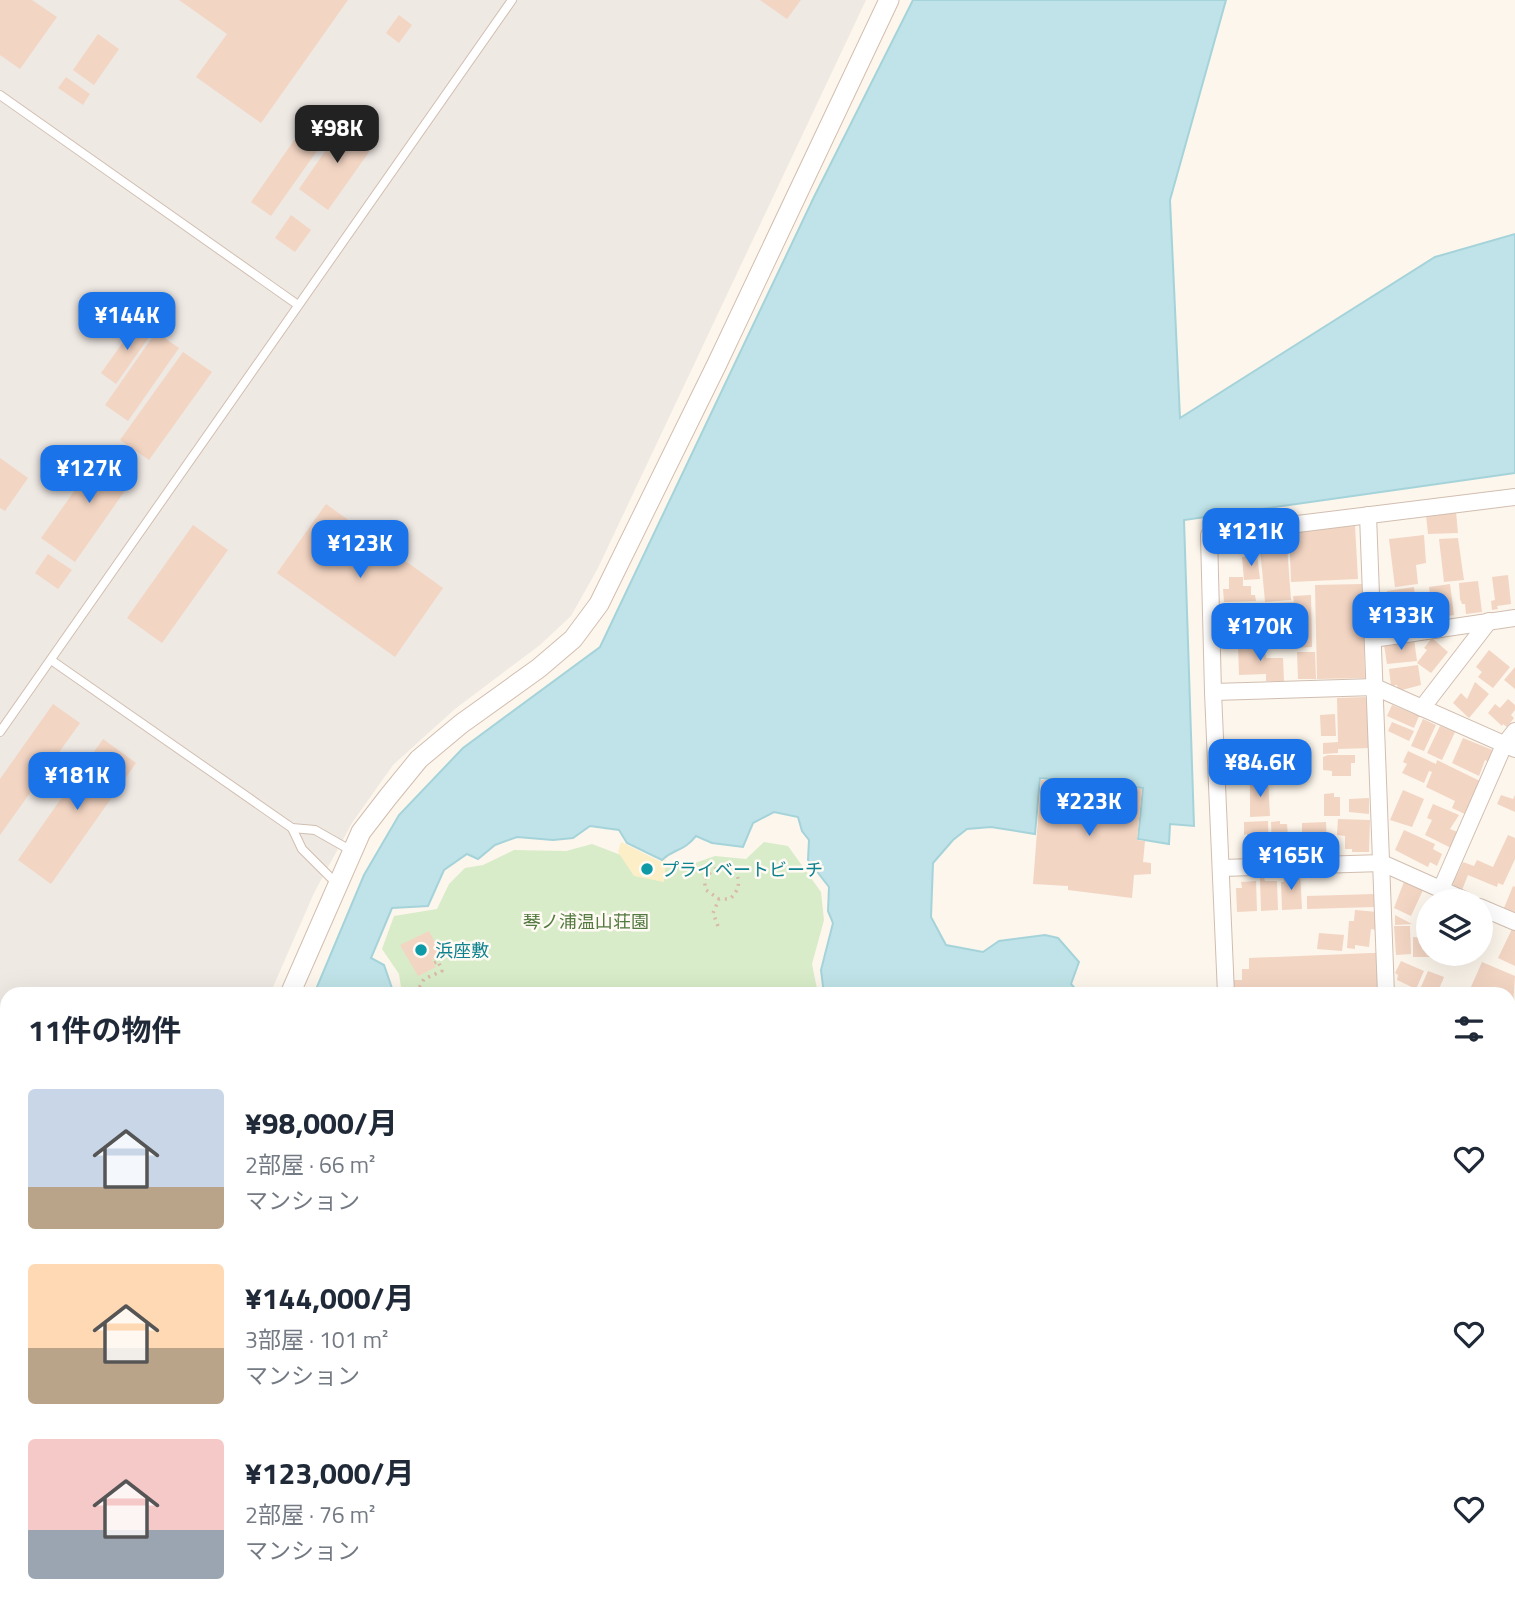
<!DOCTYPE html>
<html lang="ja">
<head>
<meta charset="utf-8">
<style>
  body { margin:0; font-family:"Titillium Web","Noto Sans JP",sans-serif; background:#f6f6f7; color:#1f2937; height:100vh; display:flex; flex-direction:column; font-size:26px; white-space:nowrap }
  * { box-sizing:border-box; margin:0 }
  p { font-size:23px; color:#747a83 }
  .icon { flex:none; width:38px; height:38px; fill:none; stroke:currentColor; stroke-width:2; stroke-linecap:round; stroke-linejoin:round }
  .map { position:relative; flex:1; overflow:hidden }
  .side { position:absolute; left:0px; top:987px; width:1516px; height:623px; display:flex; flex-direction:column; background:#fff; border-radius:21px 21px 0 0; box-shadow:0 7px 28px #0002 }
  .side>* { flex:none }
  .controls { position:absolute; left:1416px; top:889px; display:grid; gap:14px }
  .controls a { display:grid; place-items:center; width:77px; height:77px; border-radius:50%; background:#fff; box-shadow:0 7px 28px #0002; font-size:35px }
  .price { position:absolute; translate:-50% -60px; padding:0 16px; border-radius:14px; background:#1a73e8; color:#fff; font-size:23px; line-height:46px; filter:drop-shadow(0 2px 4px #0008) }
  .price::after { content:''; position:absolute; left:50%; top:42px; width:21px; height:16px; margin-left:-10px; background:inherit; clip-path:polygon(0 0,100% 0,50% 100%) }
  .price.current { background:#222; color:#fff }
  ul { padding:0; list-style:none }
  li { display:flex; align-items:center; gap:21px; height:175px; padding:0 28px }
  li span { display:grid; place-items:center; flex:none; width:196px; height:140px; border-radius:7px; color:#555 }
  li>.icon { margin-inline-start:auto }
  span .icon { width:84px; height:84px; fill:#fffc; stroke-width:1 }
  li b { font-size:30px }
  h2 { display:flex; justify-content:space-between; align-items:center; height:84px; padding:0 28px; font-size:30px }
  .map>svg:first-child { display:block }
  .industrial { fill:#efe9e4 }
  .green { fill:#d8ecc9 }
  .sand { fill:#fcefc7 }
  .water { fill:#bfe3e8; stroke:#a5d3da; stroke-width:2 }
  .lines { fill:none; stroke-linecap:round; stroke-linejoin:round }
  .stream { stroke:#a5d3da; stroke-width:5 }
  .building { fill:#f3d5c3 }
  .service-casing { stroke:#d1beb0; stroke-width:10 }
  .minor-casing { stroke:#d1beb0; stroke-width:18 }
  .tertiary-casing { stroke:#d1beb0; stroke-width:21 }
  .trunk-casing { stroke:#dad1cd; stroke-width:28 }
  .path { stroke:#d9b8a5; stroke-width:3.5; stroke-dasharray:2 5; stroke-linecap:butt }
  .service { stroke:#fff; stroke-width:8 }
  .minor { stroke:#fff; stroke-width:16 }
  .tertiary { stroke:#fff; stroke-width:19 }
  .trunk { stroke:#f9c8a4; stroke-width:26 }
  .culture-dot { fill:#0f9aa8; stroke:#fffaf3; stroke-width:2.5 }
  .labels { text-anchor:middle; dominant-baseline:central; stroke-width:5; stroke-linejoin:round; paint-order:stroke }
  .culture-label { font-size:18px; fill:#0d838f; stroke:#fffaf3; text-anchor:start }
  .park-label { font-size:18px; fill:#537a41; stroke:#fffaf3 }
</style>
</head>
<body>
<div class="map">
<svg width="1515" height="1610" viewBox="0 0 1515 1610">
  <rect width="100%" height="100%" fill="#fdf6ec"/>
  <polygon class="industrial" points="0,0 866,0 598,568 571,616 540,645 455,709 393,765 352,823 314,893 270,994 7,994 7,1398 0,1395"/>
  <g class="green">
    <polygon points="764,842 788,846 821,892 824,920 812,964 818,994 402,994 399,974 382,949 394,916 437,909 449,884 465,868 483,865 514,850 566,851 592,844 655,868 686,866 715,856 746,859"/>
    <polygon points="1515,1232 1515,1610 1068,1610 1070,1603 1508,1603 1508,1238"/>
  </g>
  <polygon class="sand" points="621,842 659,861 666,860 664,882 634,876 618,852"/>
  <path class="water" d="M913,0H1226L1170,200L1180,418L1435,257L1515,234V473L1184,520L1194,826L1170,824L1169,844L1138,839L1143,788L1040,778L1035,834L991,827L967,829L953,840L933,863L931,917L946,945L983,952L999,941L1045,935L1058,938L1079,962L1071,984L1080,994H824L821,970L833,923L828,911L829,887L808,860L809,840L802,831L798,817L774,812L753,823L743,847L712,843L696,836C682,853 676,847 662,860L627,843L619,830L590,826L573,838L553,840L517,837L495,845L478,859L467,854L444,870L428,906L392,908L371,958L384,965L394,994H314L364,875L399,815L463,748L600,647L814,197Z"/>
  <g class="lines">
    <polyline class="stream" points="120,1610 124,1603"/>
  </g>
  <g class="building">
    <polygon points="0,0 32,0 57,17 20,69 0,55"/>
    <polygon points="179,0 348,0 261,123 196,77 227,34"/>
    <polygon points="760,0 801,0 787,19"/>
    <polygon points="399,15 412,25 399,43 386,33"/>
    <polygon points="98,34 119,49 94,85 73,70"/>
    <polygon points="66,77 90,94 83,105 58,88"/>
    <polygon points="311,116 331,131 271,216 251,202"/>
    <polygon points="346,121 376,142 328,210 299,189"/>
    <polygon points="291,215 311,230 295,252 275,238"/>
    <polygon points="139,320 154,330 116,384 101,373"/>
    <polygon points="156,332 179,348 128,421 105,405"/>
    <polygon points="183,352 212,372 149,460 120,440"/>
    <polygon points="104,449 138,472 75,562 41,538"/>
    <polygon points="0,458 28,478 5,511 0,508"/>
    <polygon points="326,504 443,588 395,657 277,573"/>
    <polygon points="1456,512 1458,533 1428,534 1426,515"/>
    <polygon points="193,525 228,550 162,643 127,618"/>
    <polygon points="1355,526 1358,579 1291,582 1289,529"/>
    <polygon points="1424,535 1426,563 1416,565 1418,584 1395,587 1389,539"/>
    <polygon points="1458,538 1464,580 1444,582 1439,539"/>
    <polygon points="1287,546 1291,600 1265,602 1260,548"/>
    <polygon points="48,554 72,570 58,589 35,573"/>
    <polygon points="1257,555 1260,579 1244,580 1242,557"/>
    <polygon points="1508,575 1511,604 1497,606 1498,609 1492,610 1491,601 1495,600 1492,577"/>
    <polygon points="1229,577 1243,577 1243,586 1251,586 1251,595 1255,595 1256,601 1224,602 1223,589 1229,589"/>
    <polygon points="1478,581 1482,612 1466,614 1465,604 1462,604 1460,599 1459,583"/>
    <polygon points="1362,584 1365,678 1317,679 1315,585"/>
    <polygon points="1450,584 1454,615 1441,617 1440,609 1432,610 1429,587"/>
    <polygon points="1414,587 1418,620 1390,623 1388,608 1396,607 1395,603 1389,604 1387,591"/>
    <polygon points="1311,595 1312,647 1295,648 1294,617 1223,618 1223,606 1294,602 1293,596"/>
    <polygon points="1432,638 1448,652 1431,673 1417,663 1427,650 1424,648"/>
    <polygon points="1414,639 1417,661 1387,664 1384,645"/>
    <polygon points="1265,644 1266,658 1283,658 1284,681 1266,681 1266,674 1239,675 1238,645"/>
    <polygon points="1489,650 1510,667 1493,688 1478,677 1482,672 1476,667"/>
    <polygon points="1297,652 1315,652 1316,679 1298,679"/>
    <polygon points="1418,665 1421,685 1398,691 1397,685 1391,686 1389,669"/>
    <polygon points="1515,667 1515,689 1504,680"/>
    <polygon points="1475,682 1489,694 1469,718 1453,703 1461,693 1467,699"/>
    <polygon points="1365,697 1368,700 1370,748 1338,749 1338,753 1323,754 1323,743 1338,742 1337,698"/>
    <polygon points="1508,699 1515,705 1515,710 1511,715 1514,718 1507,727 1503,724 1502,726 1488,713 1495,704 1500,708"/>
    <polygon points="53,704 80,723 0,835 0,779"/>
    <polygon points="1392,705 1419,716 1414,728 1387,716"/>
    <polygon points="1335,714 1336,736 1321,736 1320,715"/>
    <polygon points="1423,719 1436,725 1424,751 1411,746"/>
    <polygon points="1392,722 1414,731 1409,741 1388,731"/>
    <polygon points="1440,726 1455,732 1442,760 1427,753"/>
    <polygon points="1463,738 1495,751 1489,762 1485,760 1479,776 1452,763"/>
    <polygon points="103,739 136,763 51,884 18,860"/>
    <polygon points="1408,751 1436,764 1437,760 1484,783 1467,815 1452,808 1455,801 1426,787 1432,772 1429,771 1424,783 1402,773 1407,764 1403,762"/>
    <polygon points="1328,755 1355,755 1355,763 1351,763 1351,776 1332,776 1332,771 1323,770 1323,757"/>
    <polygon points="1041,780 1142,789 1137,840 1145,841 1143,862 1151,863 1151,874 1134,875 1132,898 1068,890 1068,886 1033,884"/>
    <polygon points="1268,780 1270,816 1250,817 1250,781"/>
    <polygon points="1403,790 1424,799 1412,827 1390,820"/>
    <polygon points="1334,793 1334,797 1340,797 1340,816 1324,816 1324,794"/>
    <polygon points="1501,795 1513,799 1515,795 1515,812 1497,804"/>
    <polygon points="1369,798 1369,814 1349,812 1349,799"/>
    <polygon points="1433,804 1459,815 1450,829 1460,833 1453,849 1425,835 1432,820 1427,818"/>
    <polygon points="1338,819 1370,820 1369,852 1352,852 1352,849 1345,849 1345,836 1337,835"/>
    <polygon points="1268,821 1269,851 1247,852 1247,834 1244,835 1244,822"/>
    <polygon points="1280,821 1280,824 1287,824 1289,849 1272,848 1271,822"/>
    <polygon points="1326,822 1327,850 1307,851 1307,837 1302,837 1302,823"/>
    <polygon points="1404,830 1435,844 1433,849 1442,854 1437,866 1430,862 1428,867 1395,850"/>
    <polygon points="1508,835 1515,838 1515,859 1503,885 1498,883 1497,887 1468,875 1462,890 1454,887 1453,883 1463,862 1474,866 1477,860 1493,867"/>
    <polygon points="1283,873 1300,873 1302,909 1282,910 1281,882 1284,882"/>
    <polygon points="1260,878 1264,878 1265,881 1277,881 1278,910 1261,911"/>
    <polygon points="1405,879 1424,888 1411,916 1394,908"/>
    <polygon points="1256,881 1257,911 1237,912 1236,888 1242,888 1241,882"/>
    <polygon points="1513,886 1515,887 1515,913 1504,908"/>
    <polygon points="1374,894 1375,907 1307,909 1307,896"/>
    <polygon points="1355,910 1378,912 1376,930 1371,929 1369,947 1355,945 1355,949 1347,948 1349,921 1354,921"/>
    <polygon points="1395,915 1412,924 1395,925"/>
    <polygon points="1394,926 1410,926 1411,954 1396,955"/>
    <polygon points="1512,929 1515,930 1515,966 1498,958"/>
    <polygon points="429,931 441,954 432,960 436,967 418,976 400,945"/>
    <polygon points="1319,933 1344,935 1342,951 1317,949"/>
    <polygon points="1413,937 1424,938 1424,943 1428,943 1428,954 1434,954 1434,957 1413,957"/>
    <polygon points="1371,953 1377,953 1378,992 1234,994 1234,980 1242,980 1242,969 1249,969 1249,958"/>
    <polygon points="1401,961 1424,971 1416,989 1397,980 1398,975 1395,973"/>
    <polygon points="1482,962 1515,976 1513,1006 1508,1004 1508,994 1486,994 1471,987"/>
    <polygon points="1428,971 1444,977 1437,994 1422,994 1424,988 1421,987"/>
    <polygon points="7,1001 7,1043 0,1053 0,1011"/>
    <polygon points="7,1191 7,1318 4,1321 0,1318 0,1201"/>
    <polygon points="661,1603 720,1603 716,1610 657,1610"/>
  </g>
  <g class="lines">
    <g class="service-casing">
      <g id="service">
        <polyline points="0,95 298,305"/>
        <polyline points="51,660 292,828 315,830 352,851"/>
        <polyline points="0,732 512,0"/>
        <polyline points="292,828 302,849 337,884"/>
        <polyline points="0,1124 7,1129"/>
      </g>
    </g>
    <g class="minor-casing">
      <g id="minor">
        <polyline points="1368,515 1386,994"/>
        <polyline points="1373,639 1515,618"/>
        <polyline points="1213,692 1375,687 1515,749"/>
        <polyline points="1422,708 1489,621"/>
        <polyline points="1221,868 1382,863 1467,901"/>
        <polyline points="1441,889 1504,745 1515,731"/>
        <polyline points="1480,907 1515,922"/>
        <polyline points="1226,994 1213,692 1209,535 1515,497"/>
        <polyline points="1508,1064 1515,1049"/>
        <polyline points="0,1531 7,1521"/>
        <polyline points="173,1603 183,1610"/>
        <polyline points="262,1603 273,1610"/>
        <polyline points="247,1610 252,1603"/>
        <polyline points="381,1610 385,1603"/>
        <polyline points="861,1610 861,1603"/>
      </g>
    </g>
    <g class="tertiary-casing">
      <g id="tertiary">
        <polyline points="290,994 361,832 388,797 419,759 461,724 539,668 573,639 599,604 716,366 889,0"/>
        <polyline points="520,1603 533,1610"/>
        <polyline points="732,1610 736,1603"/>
      </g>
    </g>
    <g class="trunk-casing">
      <g id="trunk">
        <polyline points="1508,1114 1515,1109"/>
        <polyline points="1508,1157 1515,1152"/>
        <polyline points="557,1610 565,1603"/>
        <polyline points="594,1610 602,1603"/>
      </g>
    </g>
    <g class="path">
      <path d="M718,926L713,913L719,899H730C739,890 741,883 735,870C720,865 715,867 704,879L706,890L719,899"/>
      <polyline points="420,994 419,988 424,979 442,971 438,961 434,963"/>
      <polyline points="1508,1193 1515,1190"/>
    </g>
    <use href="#service" class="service"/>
    <use href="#minor" class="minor"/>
    <use href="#tertiary" class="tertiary"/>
    <use href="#trunk" class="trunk"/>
  </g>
  <g class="culture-dot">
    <circle cx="647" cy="869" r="7"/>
    <circle cx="421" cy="950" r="7"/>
  </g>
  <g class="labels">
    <g class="culture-label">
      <text x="661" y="869">プライベートビーチ</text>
      <text x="435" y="950">浜座敷</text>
    </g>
    <g class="park-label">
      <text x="586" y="921">琴ノ浦温山荘園</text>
    </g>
  </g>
</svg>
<div class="controls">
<a><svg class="icon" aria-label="layers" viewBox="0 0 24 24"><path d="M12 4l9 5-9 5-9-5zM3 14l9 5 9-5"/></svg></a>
</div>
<b class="price current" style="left:337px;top:165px">¥98K</b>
<b class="price" style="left:127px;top:352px">¥144K</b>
<b class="price" style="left:89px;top:505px">¥127K</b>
<b class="price" style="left:1251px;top:568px">¥121K</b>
<b class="price" style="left:360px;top:580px">¥123K</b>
<b class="price" style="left:1401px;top:652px">¥133K</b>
<b class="price" style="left:1260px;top:663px">¥170K</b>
<b class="price" style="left:1260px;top:799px">¥84.6K</b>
<b class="price" style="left:77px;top:812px">¥181K</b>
<b class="price" style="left:1089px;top:838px">¥223K</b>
<b class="price" style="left:1291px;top:892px">¥165K</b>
<section class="side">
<h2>11件の物件<svg class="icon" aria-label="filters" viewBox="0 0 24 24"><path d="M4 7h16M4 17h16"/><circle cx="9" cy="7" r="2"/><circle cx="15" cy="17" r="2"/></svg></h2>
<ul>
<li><span style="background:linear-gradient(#c9d6e8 70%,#b9a48a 0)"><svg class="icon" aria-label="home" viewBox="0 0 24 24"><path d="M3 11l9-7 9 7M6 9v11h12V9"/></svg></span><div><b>¥98,000/月</b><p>2部屋 · 66 m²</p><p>マンション</p></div><svg class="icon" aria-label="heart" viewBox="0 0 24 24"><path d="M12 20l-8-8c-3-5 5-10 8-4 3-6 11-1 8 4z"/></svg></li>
<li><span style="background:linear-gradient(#ffd9b3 60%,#b9a48a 0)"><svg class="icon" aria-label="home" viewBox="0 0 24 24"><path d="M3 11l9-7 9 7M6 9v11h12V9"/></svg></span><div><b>¥144,000/月</b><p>3部屋 · 101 m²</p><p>マンション</p></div><svg class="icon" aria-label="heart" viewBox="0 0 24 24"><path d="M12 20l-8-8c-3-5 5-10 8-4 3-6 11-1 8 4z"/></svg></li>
<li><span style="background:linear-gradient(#f6c9c9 65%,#9aa5b1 0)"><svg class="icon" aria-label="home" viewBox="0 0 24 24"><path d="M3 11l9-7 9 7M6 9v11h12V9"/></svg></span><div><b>¥123,000/月</b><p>2部屋 · 76 m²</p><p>マンション</p></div><svg class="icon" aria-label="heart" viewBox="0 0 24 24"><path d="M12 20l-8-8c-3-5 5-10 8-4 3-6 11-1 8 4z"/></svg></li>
</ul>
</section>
</div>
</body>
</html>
